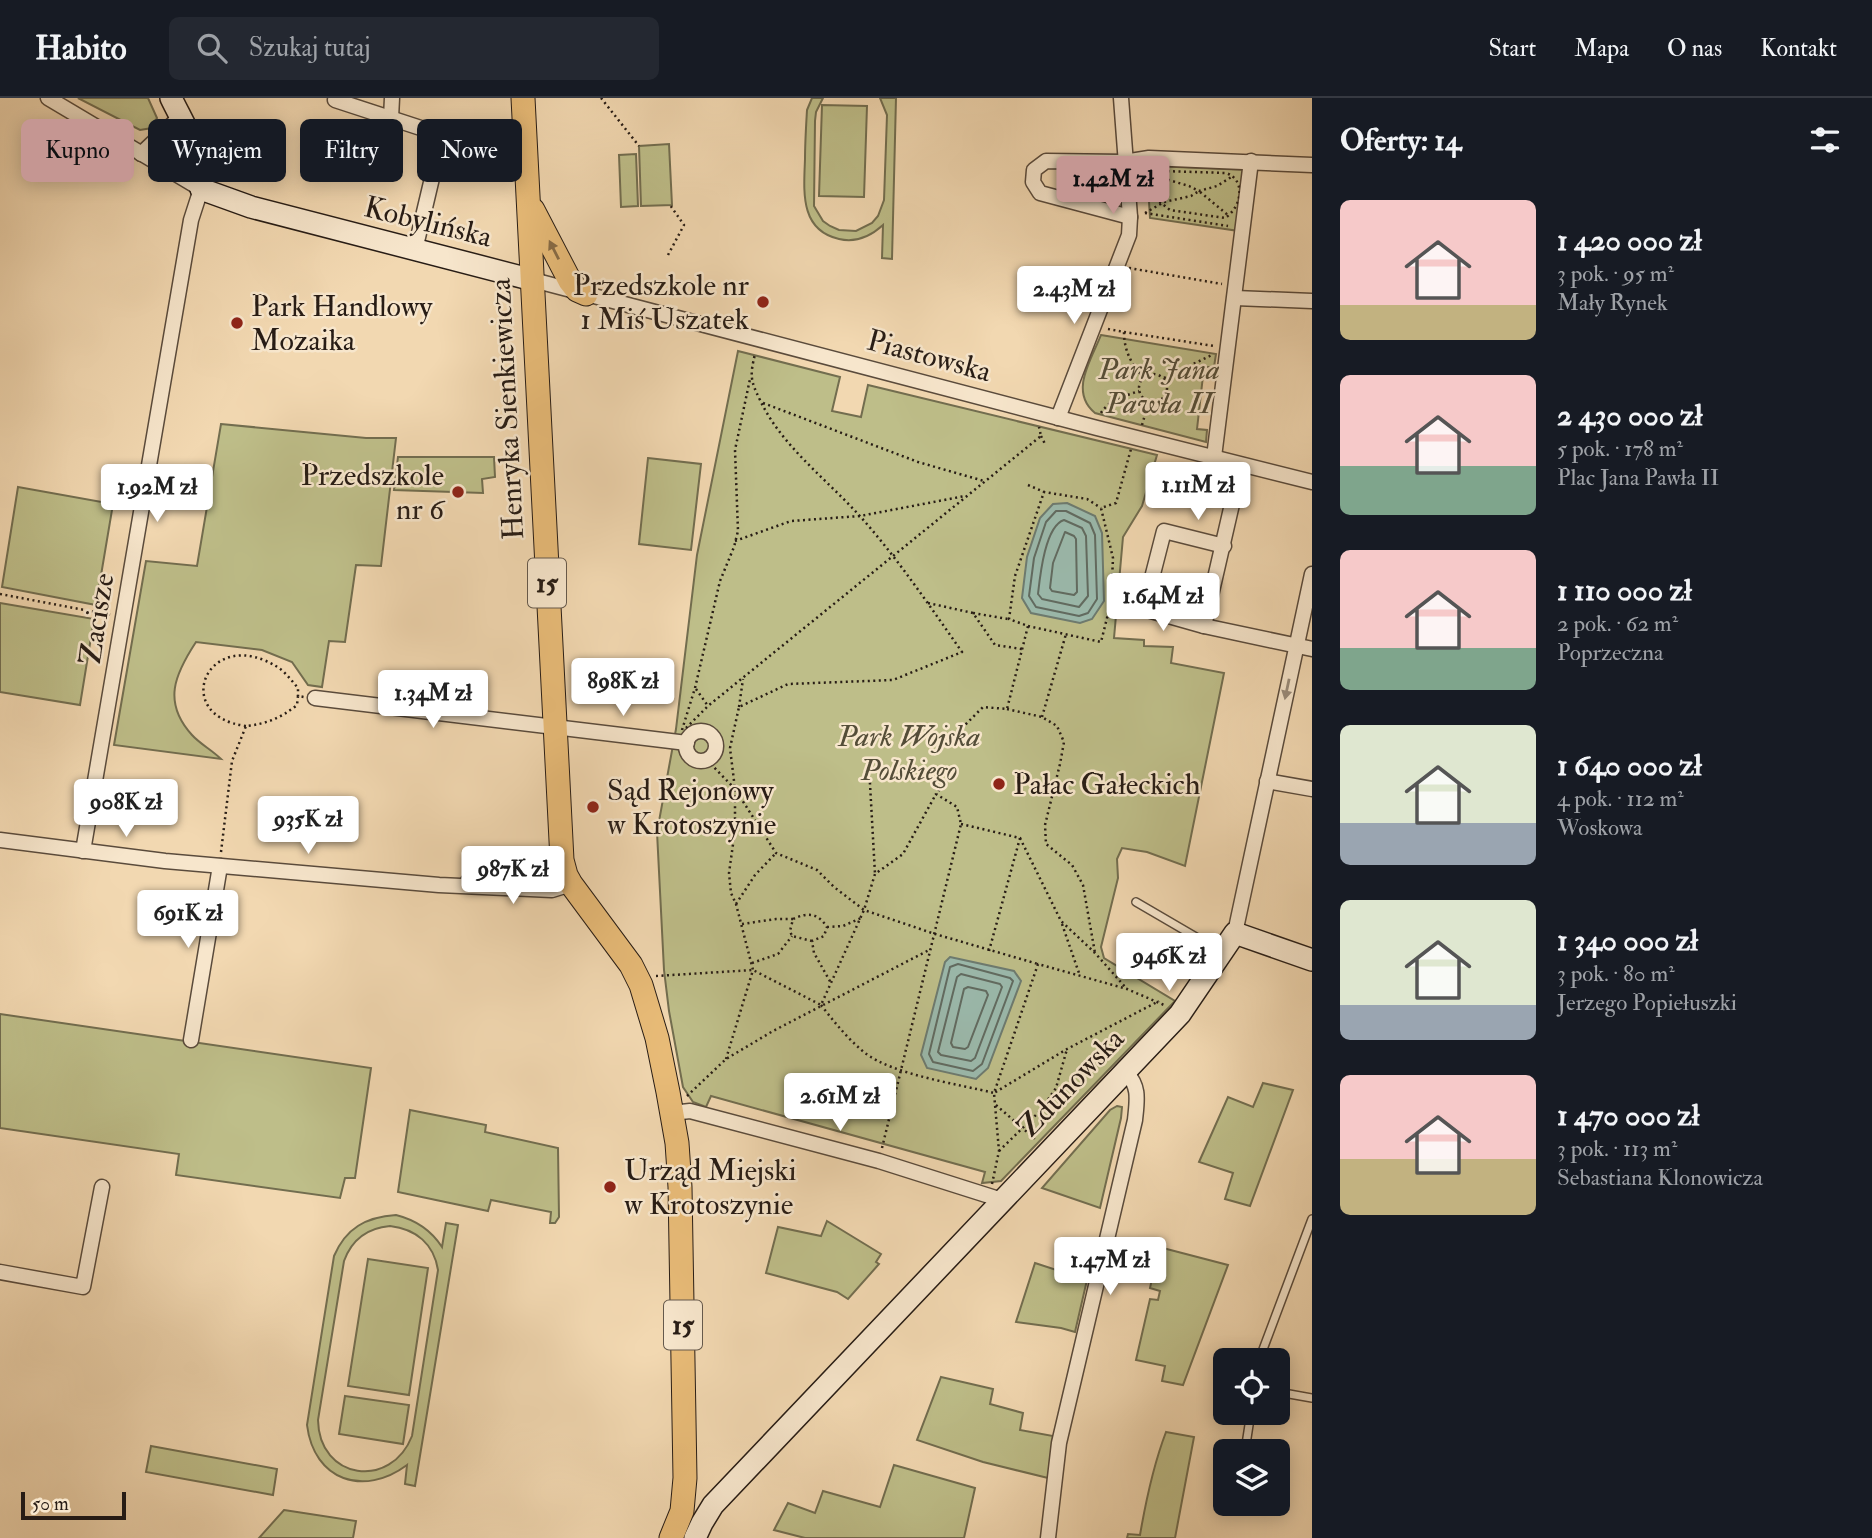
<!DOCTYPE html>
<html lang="pl">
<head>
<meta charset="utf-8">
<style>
  body { margin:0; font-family:"IM FELL Double Pica",serif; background:#242831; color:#f1f3f6; height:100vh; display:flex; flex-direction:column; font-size:26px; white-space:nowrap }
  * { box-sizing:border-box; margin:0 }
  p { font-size:23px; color:#9ea1a6 }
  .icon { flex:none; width:38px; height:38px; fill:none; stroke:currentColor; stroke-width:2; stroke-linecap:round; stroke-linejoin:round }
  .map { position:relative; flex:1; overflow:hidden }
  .panel { display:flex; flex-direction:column; background:#171b24; width:560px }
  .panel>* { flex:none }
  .hud { position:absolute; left:21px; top:21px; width:665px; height:63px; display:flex; gap:14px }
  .controls { position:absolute; left:1213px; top:1250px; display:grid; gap:14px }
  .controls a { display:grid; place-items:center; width:77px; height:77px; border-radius:10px; background:#171b24; box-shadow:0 4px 18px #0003; font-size:35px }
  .scale { position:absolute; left:21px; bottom:18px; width:105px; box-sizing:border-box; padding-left:7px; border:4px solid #271c15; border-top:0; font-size:19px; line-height:24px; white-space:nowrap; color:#271c15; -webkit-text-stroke:5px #f7e6cc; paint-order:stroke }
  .price { position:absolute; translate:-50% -60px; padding:0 16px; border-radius:7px; background:#fff; color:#222; font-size:23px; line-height:46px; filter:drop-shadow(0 2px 4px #0008) }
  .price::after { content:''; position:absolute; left:50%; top:42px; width:21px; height:16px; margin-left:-10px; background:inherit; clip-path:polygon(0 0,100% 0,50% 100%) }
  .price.current { background:#c59692; color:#111 }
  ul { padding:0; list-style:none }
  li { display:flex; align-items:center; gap:21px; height:175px; padding:0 28px }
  li span { display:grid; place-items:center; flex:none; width:196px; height:140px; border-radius:10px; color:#555 }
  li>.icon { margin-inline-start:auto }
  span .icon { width:84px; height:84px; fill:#fffc; stroke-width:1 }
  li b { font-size:30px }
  h2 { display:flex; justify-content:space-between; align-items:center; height:84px; padding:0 28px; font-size:30px }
  .chip { padding:0 24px; border-radius:10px; background:#171b24; box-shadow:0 4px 18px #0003; font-size:24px; line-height:63px }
  .chip.current { background:#c59692; color:#111 }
  header { display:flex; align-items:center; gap:42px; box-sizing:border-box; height:98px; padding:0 35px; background:#171b24; border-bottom:2px solid #363941 }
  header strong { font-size:33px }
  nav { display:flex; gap:38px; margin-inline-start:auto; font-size:24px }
  .search { width:490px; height:63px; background:#242831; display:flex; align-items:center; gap:18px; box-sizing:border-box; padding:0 24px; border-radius:10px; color:#9ea1a6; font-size:26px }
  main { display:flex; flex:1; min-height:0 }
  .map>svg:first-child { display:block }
  .green { fill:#bebe89; stroke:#726d4f; stroke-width:2; fill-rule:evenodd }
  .water { fill:#9bbaad; stroke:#6d7b70; stroke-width:2 }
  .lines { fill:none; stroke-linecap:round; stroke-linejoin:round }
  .shore { stroke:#616b61; stroke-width:2 }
  .lane-casing { stroke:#5a4b3c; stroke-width:10 }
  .street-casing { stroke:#5a4b3c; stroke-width:17 }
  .secondary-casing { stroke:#271c15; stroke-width:24 }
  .primary-casing { stroke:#271c15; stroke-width:25 }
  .path { stroke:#271c15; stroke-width:2.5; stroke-dasharray:2 3.5; stroke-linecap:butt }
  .lane { stroke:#f7e6cc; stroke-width:7 }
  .street { stroke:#f7e6cc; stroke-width:14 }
  .secondary { stroke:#f7e6cc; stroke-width:21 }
  .primary { stroke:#e9bc78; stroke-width:23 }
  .oneway { fill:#886c46 }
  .oneway2 { fill:#998b7a }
  .poi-dot { fill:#8f2418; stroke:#f7e6cc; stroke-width:2.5 }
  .labels { text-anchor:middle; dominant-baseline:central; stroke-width:5; stroke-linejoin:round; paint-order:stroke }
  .shield { fill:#f7e6cc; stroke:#65594c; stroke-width:2 }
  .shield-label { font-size:28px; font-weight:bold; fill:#271c15 }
  .street-label { font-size:30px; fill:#271c15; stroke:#f7e6cc }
  .poi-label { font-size:30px; fill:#271c15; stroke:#f7e6cc; text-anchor:start }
  .park-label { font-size:30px; font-style:italic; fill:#544d38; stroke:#f7e6cc }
</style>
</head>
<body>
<header>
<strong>Habito</strong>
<div class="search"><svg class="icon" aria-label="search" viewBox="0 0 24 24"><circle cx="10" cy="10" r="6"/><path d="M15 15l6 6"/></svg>Szukaj tutaj</div>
<nav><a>Start</a><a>Mapa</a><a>O nas</a><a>Kontakt</a></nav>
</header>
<main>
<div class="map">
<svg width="1312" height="1440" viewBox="0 0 1312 1440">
  <rect width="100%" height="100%" fill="#f2d8b1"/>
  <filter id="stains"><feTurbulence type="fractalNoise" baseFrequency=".00286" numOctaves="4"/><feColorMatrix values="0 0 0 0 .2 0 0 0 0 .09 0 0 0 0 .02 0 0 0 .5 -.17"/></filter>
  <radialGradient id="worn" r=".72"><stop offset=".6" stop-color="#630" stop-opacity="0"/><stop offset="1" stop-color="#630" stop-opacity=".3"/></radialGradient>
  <g class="green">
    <polygon points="78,0 148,0 157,20 152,30 140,32"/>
    <path d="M812,0H823L816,14L815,23L814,108L823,123L830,128L839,132L856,133L872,125L878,118L884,102L887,17L880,0H896L892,161L882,160L883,127C871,138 856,145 839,141C799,132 804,92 805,61C805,45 806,29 807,12Z"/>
    <polygon points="822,7 867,8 864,99 819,98"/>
    <polygon points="175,38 179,39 186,57 182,66 174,65 158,55"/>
    <polygon points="669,46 672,107 641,108 639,48"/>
    <polygon points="636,56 638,108 621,109 619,57"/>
    <polygon points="1152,68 1248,72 1239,133 1150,120 1147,70"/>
    <path d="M1101,237L1216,256L1214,269H1204L1197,331L1207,332L1206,344L1095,315C1069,294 1091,262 1101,237Z"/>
    <polygon points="738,253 840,279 832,313 861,319 868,287 1157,357 1142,408 1123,439 1114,540 1144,542 1144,548 1173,549 1171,565 1224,575 1185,768 1147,754 1122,750 1117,761 1118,780 1101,849 1104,860 1175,903 1001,1083 982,1085 985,1074 711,998 706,1009 693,1004 683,989 669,913 664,872 657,734 676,631 697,457"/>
    <path d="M221,326L366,340H396L381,468L356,467L345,544L329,543L322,589L308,587L292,564L262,552L196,544C175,576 162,604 192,637C200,646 212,652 221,661L114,647L146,463L197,468Z"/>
    <polygon points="398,359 494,359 495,379 482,381 483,395 394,392"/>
    <polygon points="648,360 701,366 691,452 639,446"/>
    <polygon points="18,389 113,406 96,507 2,489"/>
    <polygon points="0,505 94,521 80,607 0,594"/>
    <polygon points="0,916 371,970 355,1080 345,1080 340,1100 176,1077 179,1056 0,1030"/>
    <polygon points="1263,985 1293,992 1250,1108 1225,1101 1233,1075 1199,1064 1228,999 1253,1009"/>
    <polygon points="1117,1008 1122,1009 1121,1020 1100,1110 1042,1090 1110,1012"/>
    <polygon points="410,1012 486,1027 485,1034 558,1050 559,1119 555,1125 550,1125 551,1114 491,1102 488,1113 398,1094"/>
    <path d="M396,1117C416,1122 431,1132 442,1149L446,1125L458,1127L415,1388L405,1386L407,1367C364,1399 314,1383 307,1327L334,1158C346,1130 366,1119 396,1117ZM390,1128C416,1131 434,1146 438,1172L412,1338C391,1392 319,1382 318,1322L344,1163C352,1141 367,1130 390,1128Z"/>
    <polygon points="827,1123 881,1156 876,1164 879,1166 848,1201 837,1194 766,1175 778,1129 821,1138"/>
    <polygon points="1159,1149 1228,1167 1183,1287 1162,1283 1165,1268 1136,1262 1150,1201 1158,1202 1160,1193 1150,1190"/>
    <polygon points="368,1161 428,1170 409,1297 348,1288"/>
    <polygon points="1035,1165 1087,1182 1075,1234 1061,1230 1016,1224"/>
    <polygon points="941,1279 993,1291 990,1306 1023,1315 1020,1332 1053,1338 1048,1380 983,1364 917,1342"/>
    <polygon points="345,1298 409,1307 403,1346 339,1336"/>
    <path d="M1166,1334L1194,1339L1175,1440H1127L1128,1436L1140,1437C1146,1402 1153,1368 1166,1334Z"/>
    <polygon points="151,1348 277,1371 273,1397 146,1374"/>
    <polygon points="894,1367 975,1390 964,1440 805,1440 774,1432 788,1405 815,1415 823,1393 880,1409"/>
    <polygon points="284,1412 356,1423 353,1440 259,1440"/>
  </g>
  <g class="water">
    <polygon points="1067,405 1095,418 1102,435 1104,503 1092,521 1080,525 1031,515 1022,500 1027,459 1040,420 1053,406"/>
    <polygon points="950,859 1014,873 1021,883 988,970 976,981 927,970 921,957 945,864"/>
  </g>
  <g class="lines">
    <g class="shore">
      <polygon points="1056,413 1066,413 1090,425 1095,437 1097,501 1088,515 1079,518 1036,509 1029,498 1034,460 1046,424"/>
      <path d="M1064,422L1082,430L1086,438L1088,498L1079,509L1042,501L1038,496C1040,478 1045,428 1064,422Z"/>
      <polygon points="1065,434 1074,438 1076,441 1077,494 1074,497 1052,493 1050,490 1053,465"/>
      <polygon points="958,866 1010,880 1013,883 982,966 973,973 933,964 929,956 950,869"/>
      <polygon points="961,876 1000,886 1002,889 975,960 971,963 941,957 938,954 957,879"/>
      <polygon points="968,889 986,893 988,897 968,949 965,951 953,949 951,945 964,891"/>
    </g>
    <g class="lane-casing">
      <g id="lane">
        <polyline points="1136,804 1220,853"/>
        <polyline points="1259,1262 1312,1121"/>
        <polyline points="1278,1294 1312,1300"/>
        <polyline points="1245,1353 1251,1314"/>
      </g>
    </g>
    <g class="street-casing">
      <g id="street">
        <polyline points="48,0 201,91 191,122 83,753"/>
        <polyline points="335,2 433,34 438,43 437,59 415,152"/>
        <polyline points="391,20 392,0"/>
        <polyline points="141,56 180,19"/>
        <polyline points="1130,119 1040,95 1033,84 1034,72 1046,63 1124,64 1149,60 1312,67"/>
        <polyline points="533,182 1097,330 1312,384"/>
        <polyline points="1235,200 1312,203"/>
        <polyline points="1058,320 1129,137 1130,119 1121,0"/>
        <polyline points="1214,359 1251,63"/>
        <polyline points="1224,448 1164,433 1144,511 1204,528 1312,551"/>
        <polyline points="1204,528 1241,367"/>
        <polyline points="315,600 687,645"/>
        <circle cx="701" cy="648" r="15"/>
        <polyline points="1267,683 1312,691"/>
        <polyline points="0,742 165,763 439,787 552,792 571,786"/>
        <polyline points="468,783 562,762"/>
        <polyline points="1235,835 1312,476"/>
        <polyline points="191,942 220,768"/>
        <polyline points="672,1015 690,1013 879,1063 1002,1102"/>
        <polyline points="0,1174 83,1189 102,1089"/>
        <path d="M1048,1440L1059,1345L1135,1022C1137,1002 1140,989 1126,974"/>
      </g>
    </g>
    <g class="secondary-casing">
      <g id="secondary">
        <path d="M171,0C186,31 204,56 201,91L251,109L533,182"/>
        <polyline points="695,1440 702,1425 713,1407 1180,916 1235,835 1312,862"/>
      </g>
    </g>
    <g class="primary-casing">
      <g id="primary">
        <polyline points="523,0 562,762 566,777 571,786 631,867 641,887 657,940 668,994 677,1045 680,1089 685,1380 682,1413 671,1440"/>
        <polyline points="533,112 570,183 577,192 586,196"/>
      </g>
    </g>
    <g class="path">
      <polyline points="601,0 639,48"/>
      <path d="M1162,73L1226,75C1247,82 1241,110 1225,120L1170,112L1154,99L1150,77Z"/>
      <polyline points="1152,77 1189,88 1199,93 1217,88 1233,78"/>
      <polyline points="1145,115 1164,104 1191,98 1199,93 1229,118"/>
      <polyline points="1145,115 1228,128"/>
      <polyline points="668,157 684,127 670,107"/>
      <polyline points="1129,170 1222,186"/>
      <path d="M1108,231L1124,234C1124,252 1131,266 1143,279"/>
      <polyline points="1124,234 1214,248"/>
      <circle cx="1153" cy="290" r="14"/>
      <polyline points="1164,280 1212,257"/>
      <polyline points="763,305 918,364 984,383"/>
      <path d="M1101,315C1109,302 1125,298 1139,293"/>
      <polyline points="1142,327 1149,303"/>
      <polyline points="1041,338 1045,346"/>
      <polyline points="1028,387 1044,394"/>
      <polyline points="735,443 791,423 860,418 965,398"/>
      <polyline points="0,496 111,517"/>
      <polyline points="928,505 973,515 995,547 1022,551"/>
      <polyline points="973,515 1008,521"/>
      <polyline points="1028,528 1101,544 1111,504 1113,460 1101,410 1116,405 1131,351"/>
      <polyline points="696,591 708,608"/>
      <polyline points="739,609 743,581"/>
      <polyline points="1007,611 1042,619 1057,628 1064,644 1060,666 1045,727 1046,746 1072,767 1083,787 1095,855"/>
      <polyline points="1042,619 1066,536"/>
      <path d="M246,628C168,618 208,524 279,570C286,575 292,583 298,590V598"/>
      <polyline points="686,630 708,608 1041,338 1039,329"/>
      <polyline points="682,632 695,590 720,483 734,449 738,433 735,352 750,281"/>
      <polyline points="954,638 983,609 1007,611 1028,528 1009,521 1015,478 1044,394 1087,401 1101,410"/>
      <polyline points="707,662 735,691 776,755 817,772 834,789 864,812 935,836 1038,866"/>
      <polyline points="869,668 875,776"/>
      <polyline points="961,726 1020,740 989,853"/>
      <polyline points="1020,740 1061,823 1095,855 1127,891"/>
      <path d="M221,754L232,663L246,628C266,626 281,620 297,607L298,598L304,599"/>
      <polyline points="736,806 755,777 776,755"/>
      <polyline points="742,826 776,821 793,821"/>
      <polyline points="1062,826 1080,878"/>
      <polyline points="827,829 843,828 861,820"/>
      <path d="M812,843L792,838L790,833L793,821C808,814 818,815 827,829L824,838L812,843L814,855L831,885"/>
      <polyline points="752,865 778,856 792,838"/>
      <polyline points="656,878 753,872 821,907 864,812 875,776 903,756 936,696"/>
      <path d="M821,907C835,925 848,941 865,955C894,977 958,986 994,995L1038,866L1127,891L1164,907"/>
      <path d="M726,961L753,872L736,806L731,795L729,775L735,732V691L730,650L739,609L788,586L893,582L962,554C929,507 896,458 858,416C825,380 781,347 760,302C750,282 750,277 755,256"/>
      <polyline points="687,998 726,961 773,933 931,851"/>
      <polyline points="996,1007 1036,1042"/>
      <polyline points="882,1050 961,726 957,709 936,696 951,677"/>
      <polyline points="999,1053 1040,1013 1056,990 1067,951"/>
      <polyline points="992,1086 999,1053 994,995 1067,951 1159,903"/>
    </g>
    <use href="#lane" class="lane"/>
    <use href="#street" class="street"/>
    <use href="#secondary" class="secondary"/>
    <use href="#primary" class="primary"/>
  </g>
  <defs><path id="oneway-solid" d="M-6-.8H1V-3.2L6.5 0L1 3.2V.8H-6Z" transform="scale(1.75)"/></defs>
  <use class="oneway" href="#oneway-solid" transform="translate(554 152) rotate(-117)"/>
  <use class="oneway2" href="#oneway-solid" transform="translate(1287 591) rotate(102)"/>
  <g class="poi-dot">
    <circle cx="763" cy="204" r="7"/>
    <circle cx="237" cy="225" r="7"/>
    <circle cx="458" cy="394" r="7"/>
    <circle cx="999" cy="686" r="7"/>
    <circle cx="593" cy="709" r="7"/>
    <circle cx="610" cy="1089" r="7"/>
  </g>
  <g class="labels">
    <g class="shield">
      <rect x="528" y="460.5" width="38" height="49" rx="5"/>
      <rect x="664" y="1202.5" width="38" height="49" rx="5"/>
    </g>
    <g class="shield-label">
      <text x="547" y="485">15</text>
      <text x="683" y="1227">15</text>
    </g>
    <g class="street-label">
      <text transform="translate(428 124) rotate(14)">Kobylińska</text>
      <text transform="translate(929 258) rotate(15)">Piastowska</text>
      <text transform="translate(507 311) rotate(-93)">Henryka Sienkiewicza</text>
      <text transform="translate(97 521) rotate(-81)">Zacisze</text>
      <text transform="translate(1071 985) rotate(-46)">Zdunowska</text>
    </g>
    <g class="poi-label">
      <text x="749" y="187" text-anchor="end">Przedszkole nr<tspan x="749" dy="34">1 Miś Uszatek</tspan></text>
      <text x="251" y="208">Park Handlowy<tspan x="251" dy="34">Mozaika</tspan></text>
      <text x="444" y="377" text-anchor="end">Przedszkole<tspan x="444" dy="34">nr 6</tspan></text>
      <text x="1013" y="686">Pałac Gałeckich</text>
      <text x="607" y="692">Sąd Rejonowy<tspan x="607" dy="34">w Krotoszynie</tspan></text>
      <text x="624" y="1072">Urząd Miejski<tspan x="624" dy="34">w Krotoszynie</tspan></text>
    </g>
    <g class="park-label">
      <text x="1159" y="271">Park Jana<tspan x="1159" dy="34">Pawła II</tspan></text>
      <text x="909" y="638">Park Wojska<tspan x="909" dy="34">Polskiego</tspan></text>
    </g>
  </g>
  <rect width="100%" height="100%" filter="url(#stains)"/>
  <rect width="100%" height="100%" fill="url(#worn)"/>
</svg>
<div class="controls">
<a><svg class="icon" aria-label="locate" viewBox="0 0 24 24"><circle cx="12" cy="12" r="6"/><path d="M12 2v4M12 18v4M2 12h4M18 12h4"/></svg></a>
<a><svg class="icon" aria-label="layers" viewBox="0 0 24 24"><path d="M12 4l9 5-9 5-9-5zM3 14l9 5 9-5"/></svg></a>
</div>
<div class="scale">50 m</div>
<b class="price current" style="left:1113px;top:118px">1.42M zł</b>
<b class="price" style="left:1074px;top:228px">2.43M zł</b>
<b class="price" style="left:1198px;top:424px">1.11M zł</b>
<b class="price" style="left:157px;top:426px">1.92M zł</b>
<b class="price" style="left:1163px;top:535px">1.64M zł</b>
<b class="price" style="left:623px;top:620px">898K zł</b>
<b class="price" style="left:433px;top:632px">1.34M zł</b>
<b class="price" style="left:126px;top:741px">908K zł</b>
<b class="price" style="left:308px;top:758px">935K zł</b>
<b class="price" style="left:513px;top:808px">987K zł</b>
<b class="price" style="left:188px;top:852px">691K zł</b>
<b class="price" style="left:1169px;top:895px">946K zł</b>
<b class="price" style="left:840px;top:1035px">2.61M zł</b>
<b class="price" style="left:1110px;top:1199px">1.47M zł</b>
<div class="hud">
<a class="chip current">Kupno</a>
<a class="chip">Wynajem</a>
<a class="chip">Filtry</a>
<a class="chip">Nowe</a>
</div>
</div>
<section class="panel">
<h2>Oferty: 14<svg class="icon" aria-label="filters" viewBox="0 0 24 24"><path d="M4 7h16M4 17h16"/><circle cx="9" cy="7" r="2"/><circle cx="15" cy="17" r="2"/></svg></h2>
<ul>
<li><span style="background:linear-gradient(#f6c9c9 75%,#c2b280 0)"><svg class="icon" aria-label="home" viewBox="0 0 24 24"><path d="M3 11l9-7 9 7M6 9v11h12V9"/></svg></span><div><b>1 420 000 zł</b><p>3 pok. · 95 m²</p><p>Mały Rynek</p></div></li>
<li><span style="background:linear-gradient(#f6c9c9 65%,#7fa58c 0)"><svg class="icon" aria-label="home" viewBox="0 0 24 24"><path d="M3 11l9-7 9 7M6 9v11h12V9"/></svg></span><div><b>2 430 000 zł</b><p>5 pok. · 178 m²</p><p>Plac Jana Pawła II</p></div></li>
<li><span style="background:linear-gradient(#f6c9c9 70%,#7fa58c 0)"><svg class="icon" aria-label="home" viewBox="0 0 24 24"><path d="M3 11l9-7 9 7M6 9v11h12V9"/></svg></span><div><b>1 110 000 zł</b><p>2 pok. · 62 m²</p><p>Poprzeczna</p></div></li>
<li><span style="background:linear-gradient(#dfe7d0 70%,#9aa5b1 0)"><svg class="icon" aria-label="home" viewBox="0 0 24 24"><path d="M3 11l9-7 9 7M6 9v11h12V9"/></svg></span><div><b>1 640 000 zł</b><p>4 pok. · 112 m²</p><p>Woskowa</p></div></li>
<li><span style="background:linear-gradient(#dfe7d0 75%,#9aa5b1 0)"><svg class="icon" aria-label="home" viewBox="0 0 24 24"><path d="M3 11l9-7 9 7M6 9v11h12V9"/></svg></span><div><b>1 340 000 zł</b><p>3 pok. · 80 m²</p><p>Jerzego Popiełuszki</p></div></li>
<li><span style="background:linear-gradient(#f6c9c9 60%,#c2b280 0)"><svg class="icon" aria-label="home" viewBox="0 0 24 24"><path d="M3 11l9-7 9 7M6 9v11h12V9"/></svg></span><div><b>1 470 000 zł</b><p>3 pok. · 113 m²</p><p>Sebastiana Klonowicza</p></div></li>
</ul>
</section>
</main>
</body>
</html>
